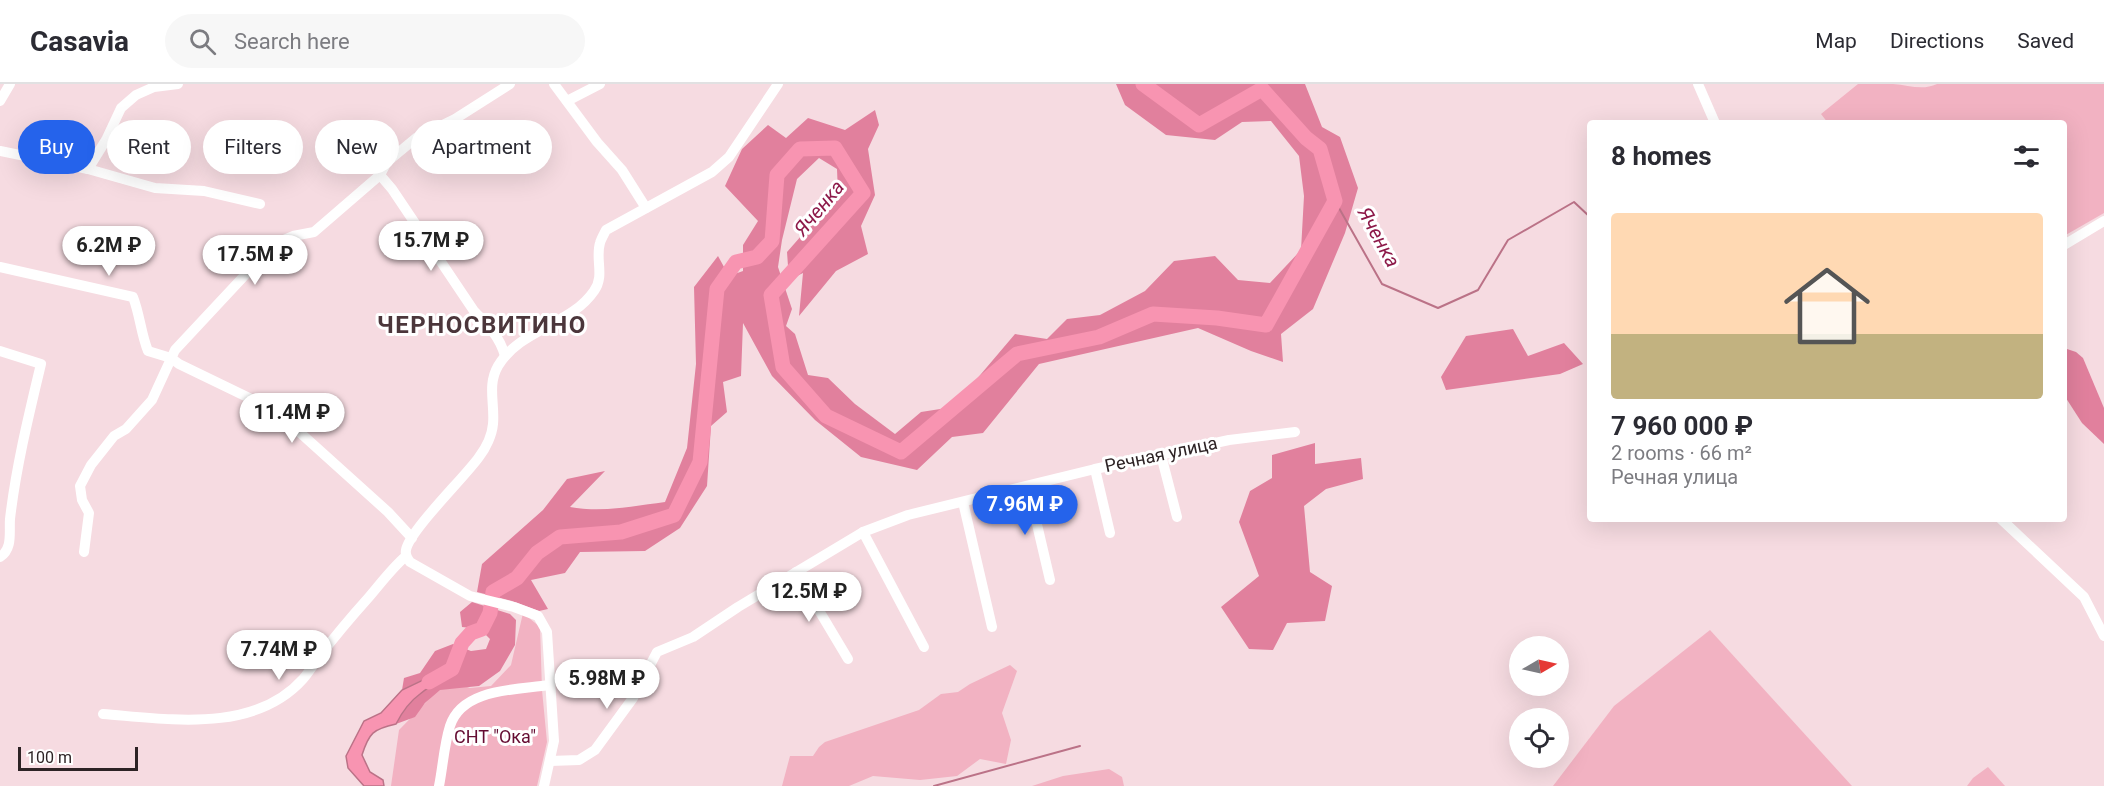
<!DOCTYPE html>
<html lang="en">
<head>
<meta charset="utf-8">
<style>
  body { margin:0; font-family:Roboto,sans-serif; background:#f7f7f7; color:#2b2b33; height:100vh; display:flex; flex-direction:column; font-size:22px; white-space:nowrap }
  * { box-sizing:border-box; margin:0 }
  p { font-size:20px; color:#7c7c81 }
  .icon { flex:none; width:33px; height:33px; fill:none; stroke:currentColor; stroke-width:2; stroke-linecap:round; stroke-linejoin:round }
  .map { position:relative; flex:1; overflow:hidden }
  .panel { position:absolute; left:1587px; top:36px; width:480px; height:402px; display:flex; flex-direction:column; background:#fff; border-radius:6px; box-shadow:0 6px 24px #0002 }
  .panel>* { flex:none }
  .top-card { position:absolute; left:18px; top:36px; width:570px; height:54px; display:flex; gap:12px }
  .needle { width:39px; rotate:81deg }
  .buttons { position:absolute; left:1509px; top:552px; display:grid; gap:12px }
  .buttons a { display:grid; place-items:center; width:60px; height:60px; border-radius:50%; background:#fff; box-shadow:0 6px 24px #0002; font-size:30px }
  .scale { position:absolute; left:18px; bottom:15px; width:120px; box-sizing:border-box; padding-left:6px; border:3px solid #2d2325; border-top:0; font-size:16px; line-height:21px; white-space:nowrap; color:#2d2325; -webkit-text-stroke:4px #fff; paint-order:stroke }
  .price { position:absolute; translate:-50% -51px; padding:0 14px; border-radius:21px; background:#fff; color:#222; font-size:20px; line-height:39px; filter:drop-shadow(0 2px 3px #0008) }
  .price::after { content:''; position:absolute; left:50%; top:36px; width:18px; height:14px; margin-left:-9px; background:inherit; clip-path:polygon(0 0,100% 0,50% 100%) }
  .price.current { background:#2563eb; color:#fff }
  ul { padding:0; list-style:none }
  li { display:grid; align-content:center; gap:12px; height:318px; padding:0 24px }
  li+li { border-top:2px solid #e1e1e2 }
  li span { display:grid; place-items:center; height:186px; border-radius:6px; color:#555 }
  li>.icon { margin-inline-start:auto }
  span .icon { width:108px; height:108px; fill:#fffc; stroke-width:1 }
  li b { font-size:26px }
  h2 { display:flex; justify-content:space-between; align-items:center; height:72px; padding:0 24px; font-size:26px }
  .chip { padding:0 21px; border-radius:27px; background:#fff; box-shadow:0 6px 24px #0002; font-size:21px; line-height:54px }
  .chip.current { background:#2563eb; color:#fff }
  header { display:flex; align-items:center; gap:36px; box-sizing:border-box; height:84px; padding:0 30px; background:#fff; border-bottom:2px solid #e1e1e2 }
  header strong { font-size:28px }
  nav { display:flex; gap:33px; margin-inline-start:auto; font-size:21px }
  .search { width:420px; height:54px; background:#f7f7f7; display:flex; align-items:center; gap:15px; box-sizing:border-box; padding:0 21px; border-radius:33px; color:#7c7c81; font-size:22px }
  .map>svg:first-child { display:block }
  .green { fill:#f2b2c2 }
  .forest { fill:#e1809d }
  .water { fill:#f894b1; stroke:#bb7287; stroke-width:1.5 }
  .lines { fill:none; stroke-linecap:round; stroke-linejoin:round }
  .stream { stroke:#bb7287; stroke-width:2 }
  .river { stroke:#f894b1; stroke-width:15 }
  .minor { stroke:#fff; stroke-width:10 }
  .labels { text-anchor:middle; dominant-baseline:central; stroke-width:6; stroke-linejoin:round; paint-order:stroke }
  .street-label { font-size:18px; fill:#2d2325; stroke:#fff }
  .park-label { font-size:18px; fill:#650c32; stroke:#fff }
  .water-label { font-size:20px; font-style:italic; fill:#8d1949; stroke:#fff }
  .district-label { font-size:24px; font-weight:bold; letter-spacing:1.5px; fill:#4b363b; stroke:#fff }
</style>
</head>
<body>
<header>
<strong>Casavia</strong>
<div class="search"><svg class="icon" aria-label="search" viewBox="0 0 24 24"><circle cx="10" cy="10" r="6"/><path d="M15 15l6 6"/></svg>Search here</div>
<nav><a>Map</a><a>Directions</a><a>Saved</a></nav>
</header>
<div class="map">
<svg width="2104" height="702" viewBox="0 0 2104 702">
  <rect width="100%" height="100%" fill="#f6dbe1"/>
  <g class="green">
    <path d="M1858,0C1869,0 1881,0 1893,0C1909,1 1922,7 1937,0H2104V129L2064,152V39H1828L1821,30Z"/>
    <polygon points="523,529 540,543 542,606 547,658 537,702 391,702 399,646 448,596 470,604 491,602 511,581"/>
    <polygon points="1710,546 1852,702 1553,702 1614,622"/>
    <polygon points="1010,581 1017,587 1002,629 1011,656 1006,680 980,675 957,692 920,696 873,692 849,702 782,702 790,672 813,672 819,663 825,658 919,626 941,610 958,608 970,600"/>
    <polygon points="1988,683 2005,702 1967,702 1973,694"/>
    <polygon points="1109,685 1122,693 1124,702 1032,702 1063,692"/>
  </g>
  <g class="forest">
    <path d="M1116,0H1305L1322,43L1340,53L1358,104L1345,149L1313,225L1281,250L1283,278L1251,267L1198,244L1039,280L983,349L952,353L917,386L861,373L815,336L772,292L743,239L741,292L723,298L727,328L711,342L707,402L680,444L645,467L580,468L565,489L531,496L548,525L539,527L512,517L477,508L482,480L543,426L567,395L605,387L570,423C601,429 634,422 665,418L687,364L696,280L694,203L718,172L729,192L743,187V161L758,137L725,102L742,65L768,41L786,54L808,34L845,46L875,26L879,41L868,65L875,111L861,142L868,170L836,187L799,232L803,189L789,196L787,168L838,110L837,85L819,74L797,95L782,156L778,183L792,225L786,242L795,250L808,291L828,294L855,320L895,350L921,328L953,323L1015,250L1047,255L1067,235L1100,231L1145,207L1174,177L1215,172L1238,196L1270,199L1301,166L1304,112L1299,72L1271,37L1242,38L1215,56L1166,51L1125,21Z"/>
    <polygon points="1513,245 1528,272 1564,259 1583,280 1560,290 1446,306 1441,293 1466,252"/>
    <polygon points="2064,264 2076,268 2083,274 2104,324 2104,360 2082,339 2064,311"/>
    <polygon points="1315,359 1315,380 1361,374 1363,395 1326,405 1304,422 1310,488 1332,502 1325,537 1287,539 1273,566 1249,565 1221,523 1259,492 1239,438 1250,407 1272,394 1272,371"/>
    <path d="M472,518L510,530L516,536L515,561L500,587L479,602L440,606L425,619L415,633L396,640C402,628 409,619 420,610C431,601 442,599 447,584L402,606L404,594L420,589L435,567L453,560L471,567L486,565L490,555L480,545L462,543L460,528Z"/>
  </g>
  <path class="water" d="M448,584C441,600 433,599 420,610C409,618 402,628 396,640C373,645 369,649 362,671L370,688L383,696L384,702H364L348,684L346,672L364,637L381,629L402,606Z"/>
  <g class="lines">
    <g class="stream">
      <polyline points="1335,117 1382,200 1438,224 1478,206 1508,156 1574,118 1590,133"/>
      <polyline points="934,702 1080,662"/>
    </g>
    <polyline class="river" points="429,598 452,585 462,559 471,549 482,545 490,529 493,508 517,494 537,469 560,453 621,448 674,431 700,378 717,205 736,178 757,173 772,157 777,91 800,65 835,64 863,109 771,211 783,283 826,332 901,368 1017,270 1099,253 1153,230 1217,234 1266,241 1335,117 1320,65 1306,54 1262,5 1199,41 1143,0"/>
    <g class="minor">
      <polyline points="554,0 597,58 622,86 646,124"/>
      <polyline points="1698,0 1715,39"/>
      <polyline points="0,17 10,0"/>
      <polyline points="567,17 600,0"/>
      <polyline points="0,67 88,85 155,104 204,107 260,120"/>
      <polyline points="88,85 106,56 121,24 136,11 154,3 178,0"/>
      <path d="M380,91L392,105L474,227C488,241 500,253 505,272"/>
      <polyline points="2064,161 2104,137"/>
      <path d="M0,183L133,213C140,231 141,250 148,267L171,274L179,280L276,327L388,428L412,454"/>
      <path d="M0,267L41,280C29,330 16,383 10,435C9,448 13,465 0,473"/>
      <polyline points="1161,371 1177,433"/>
      <polyline points="1095,385 1110,449"/>
      <polyline points="1028,402 1050,496"/>
      <polyline points="963,418 992,543"/>
      <polyline points="2001,435 2084,513 2104,552"/>
      <polyline points="863,448 924,563"/>
      <polyline points="84,468 89,429 82,416 80,402 91,381 114,352 126,345 152,316 175,266 274,160 293,152 314,148 380,91 387,78 416,54 455,35 510,0"/>
      <polyline points="796,488 848,575"/>
      <path d="M103,630C168,635 254,650 303,595C309,588 314,580 319,573C335,552 352,532 369,513C381,499 392,484 406,472"/>
      <polyline points="550,677 579,676 595,666 633,614 657,568 693,553 738,523 863,448 908,431 1095,385 1229,356 1295,348"/>
      <path d="M439,702C443,682 444,661 450,642C462,604 517,606 549,601"/>
      <path d="M544,702L554,657L547,548L538,532L514,523L470,512L410,478C407,474 405,471 406,466C409,447 465,393 479,373C486,364 492,351 493,340C495,320 487,301 498,282C520,245 571,241 594,207C605,192 595,175 600,159C601,155 604,150 606,146L712,88L729,73L778,0"/>
    </g>
  </g>
  <g class="labels">
    <g class="street-label">
      <text transform="translate(1161 370) rotate(-12)">Речная улица</text>
    </g>
    <g class="park-label">
      <text x="495" y="652">СНТ "Ока"</text>
    </g>
    <g class="water-label">
      <text transform="translate(819 124) rotate(-50)">Яченка</text>
      <text transform="translate(1379 153) rotate(61)">Яченка</text>
    </g>
    <g class="district-label">
      <text x="482" y="241">ЧЕРНОСВИТИНО</text>
    </g>
  </g>
</svg>
<div class="buttons">
<a><svg class="needle" viewBox="-14 -14 28 28"><path d="M0-13l5 13h-10z" fill="#e53935"/><path d="M0 13l5-13h-10z" fill="#7c7c81"/></svg></a>
<a><svg class="icon" aria-label="locate" viewBox="0 0 24 24"><circle cx="12" cy="12" r="6"/><path d="M12 2v4M12 18v4M2 12h4M18 12h4"/></svg></a>
</div>
<div class="scale">100 m</div>
<b class="price" style="left:431px;top:188px">15.7M ₽</b>
<b class="price" style="left:109px;top:193px">6.2M ₽</b>
<b class="price" style="left:255px;top:202px">17.5M ₽</b>
<b class="price" style="left:292px;top:360px">11.4M ₽</b>
<b class="price current" style="left:1025px;top:452px">7.96M ₽</b>
<b class="price" style="left:809px;top:539px">12.5M ₽</b>
<b class="price" style="left:279px;top:597px">7.74M ₽</b>
<b class="price" style="left:607px;top:626px">5.98M ₽</b>
<div class="top-card">
<a class="chip current">Buy</a>
<a class="chip">Rent</a>
<a class="chip">Filters</a>
<a class="chip">New</a>
<a class="chip">Apartment</a>
</div>
<section class="panel">
<h2>8 homes<svg class="icon" aria-label="filters" viewBox="0 0 24 24"><path d="M4 7h16M4 17h16"/><circle cx="9" cy="7" r="2"/><circle cx="15" cy="17" r="2"/></svg></h2>
<ul>
<li><span style="background:linear-gradient(#ffd9b3 65%,#c2b280 0)"><svg class="icon" aria-label="home" viewBox="0 0 24 24"><path d="M3 11l9-7 9 7M6 9v11h12V9"/></svg></span><div><b>7 960 000 ₽</b><p>2 rooms · 66 m²</p><p>Речная улица</p></div></li>
</ul>
</section>
</div>
</body>
</html>
